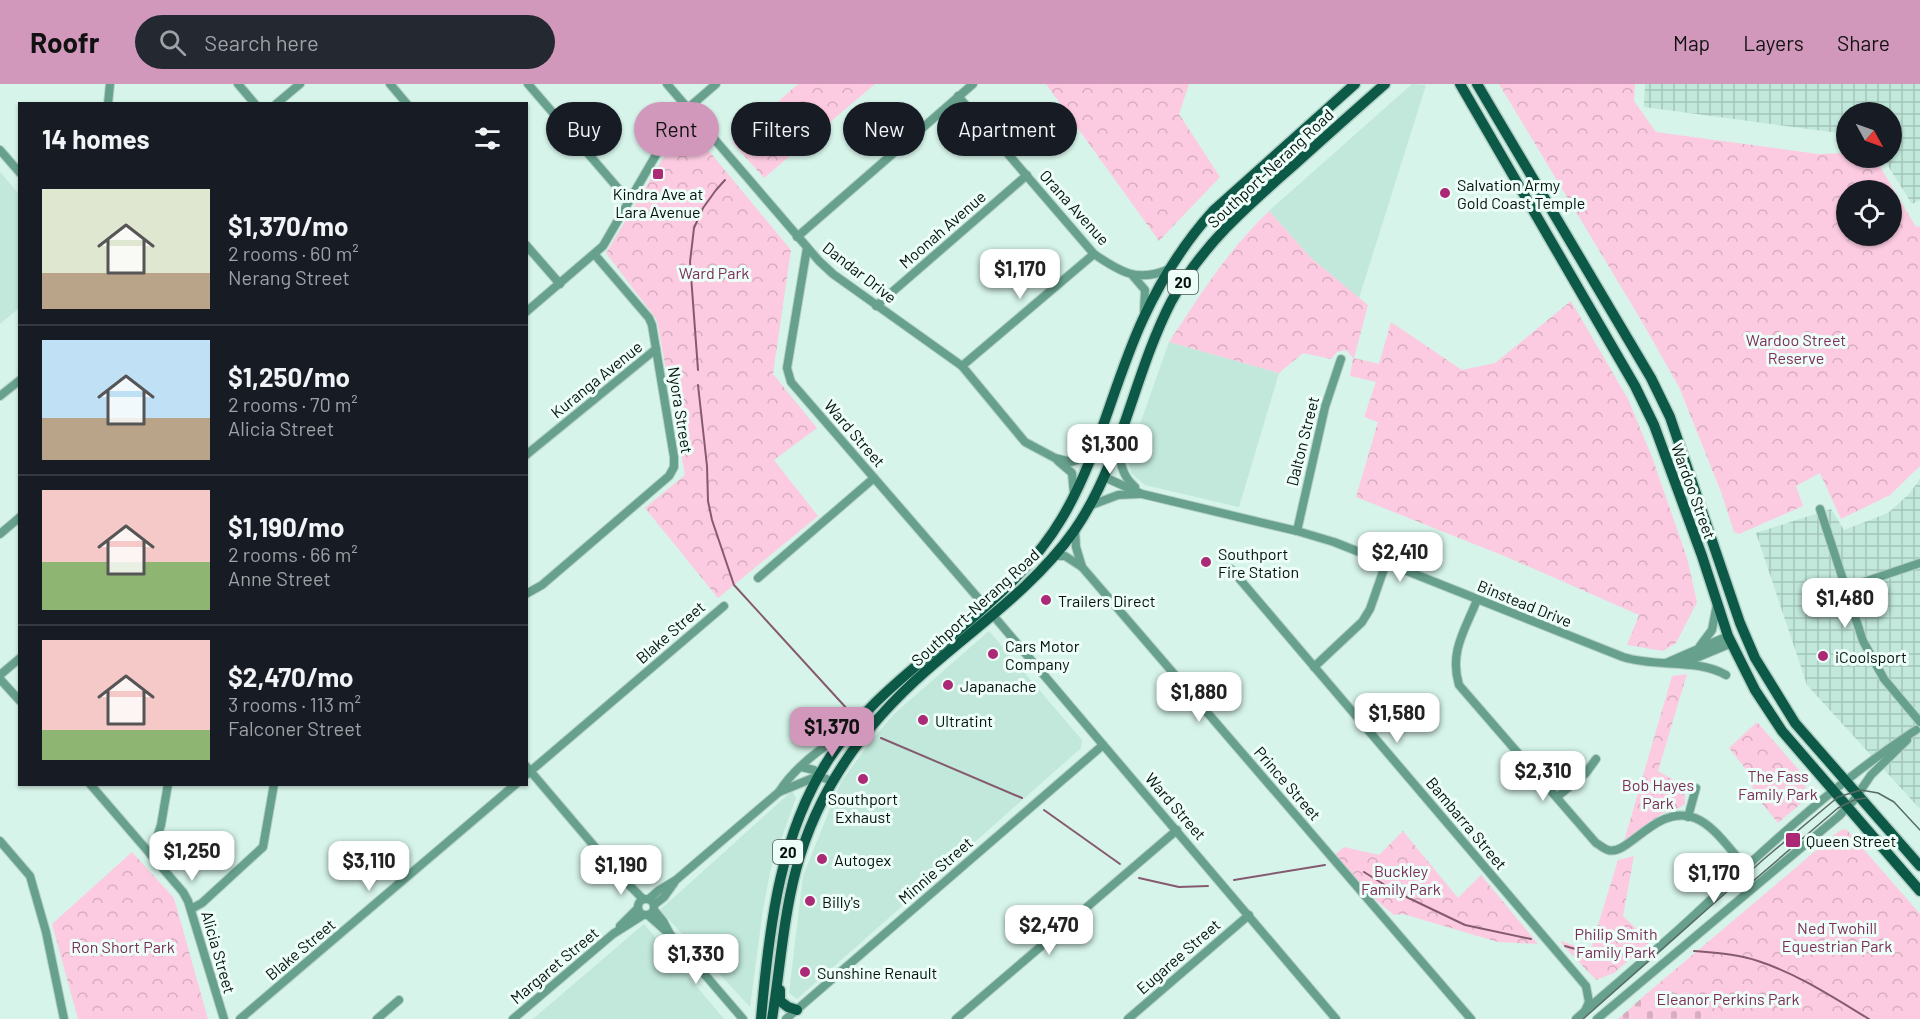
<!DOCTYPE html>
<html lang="en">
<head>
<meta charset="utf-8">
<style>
  body { margin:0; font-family:Barlow,sans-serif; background:#242831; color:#f1f3f6; height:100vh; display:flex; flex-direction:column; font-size:22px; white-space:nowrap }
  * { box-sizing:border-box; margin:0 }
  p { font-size:20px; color:#9ea1a6 }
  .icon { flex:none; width:33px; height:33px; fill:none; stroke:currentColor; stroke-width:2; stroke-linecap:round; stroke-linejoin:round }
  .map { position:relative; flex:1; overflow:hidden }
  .drawer { position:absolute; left:18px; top:18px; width:510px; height:684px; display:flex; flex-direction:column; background:#171b24; border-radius:0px; box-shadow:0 2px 4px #0004 }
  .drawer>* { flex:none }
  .guide { position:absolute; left:546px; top:18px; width:570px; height:54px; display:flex; gap:12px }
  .needle { width:39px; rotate:130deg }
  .buttons { position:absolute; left:1836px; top:18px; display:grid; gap:12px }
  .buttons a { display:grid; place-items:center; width:66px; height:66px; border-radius:50%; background:#171b24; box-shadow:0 2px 4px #0004; font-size:30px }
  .price { position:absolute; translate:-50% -51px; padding:0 14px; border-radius:12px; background:#fff; color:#222; font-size:20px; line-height:39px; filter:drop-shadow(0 2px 3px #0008) }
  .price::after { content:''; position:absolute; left:50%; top:36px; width:18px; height:14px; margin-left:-9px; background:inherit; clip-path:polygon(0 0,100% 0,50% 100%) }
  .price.active { background:#d298bc; color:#111 }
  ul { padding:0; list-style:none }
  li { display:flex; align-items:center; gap:18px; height:150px; padding:0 24px }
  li+li { border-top:2px solid #363941 }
  li span { display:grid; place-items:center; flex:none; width:168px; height:120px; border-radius:0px; color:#555 }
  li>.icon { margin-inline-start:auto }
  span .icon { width:72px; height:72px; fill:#fffc; stroke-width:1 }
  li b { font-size:26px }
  h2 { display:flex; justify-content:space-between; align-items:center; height:72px; padding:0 24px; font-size:26px }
  .pill { padding:0 21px; border-radius:27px; background:#171b24; box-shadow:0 2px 4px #0004; font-size:21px; line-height:54px }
  .pill.active { background:#d298bc; color:#111 }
  header { display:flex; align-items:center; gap:36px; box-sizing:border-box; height:84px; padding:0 30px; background:#d298bc; color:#111 }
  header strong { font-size:28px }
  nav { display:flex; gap:33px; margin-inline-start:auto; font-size:21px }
  .search { width:420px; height:54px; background:#242831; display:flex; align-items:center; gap:15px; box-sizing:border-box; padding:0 21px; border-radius:33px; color:#9ea1a6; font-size:22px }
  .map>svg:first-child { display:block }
  .built { fill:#c1e8da }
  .industrial { fill:url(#industrial-grid) }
  .forest { fill:url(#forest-crowns); fill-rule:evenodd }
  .cemetery { fill:url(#cemetery-stones) }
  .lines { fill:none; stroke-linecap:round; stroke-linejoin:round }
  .stream { stroke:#855a6f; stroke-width:2 }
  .minor-casing { stroke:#b5d0c6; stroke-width:10 }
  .major-casing { stroke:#b5d0c6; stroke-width:13 }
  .minor { stroke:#67a18e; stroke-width:8 }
  .major { stroke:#0d5947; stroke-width:10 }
  .tram { stroke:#586a64; stroke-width:1.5 }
  .poi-dot { fill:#ab2975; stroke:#ecfef7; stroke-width:2 }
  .labels { text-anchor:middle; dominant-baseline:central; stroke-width:6; stroke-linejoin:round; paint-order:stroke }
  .shield { fill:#ecfef7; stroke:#4b5753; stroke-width:1.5 }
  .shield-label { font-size:15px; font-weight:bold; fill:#06100d }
  .street-label { font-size:16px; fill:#06100d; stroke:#ecfef7 }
  .poi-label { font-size:16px; fill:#06100d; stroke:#ecfef7; text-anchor:start }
  .park-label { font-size:16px; fill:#7d2e58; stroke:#ecfef7 }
</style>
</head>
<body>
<header>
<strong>Roofr</strong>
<div class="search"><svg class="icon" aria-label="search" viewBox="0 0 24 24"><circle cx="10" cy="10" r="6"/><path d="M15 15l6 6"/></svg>Search here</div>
<nav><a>Map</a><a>Layers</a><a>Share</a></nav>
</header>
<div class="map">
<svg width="1920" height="935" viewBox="0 0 1920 935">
  <defs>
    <pattern id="industrial-grid" width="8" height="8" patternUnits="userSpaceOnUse" patternTransform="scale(1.5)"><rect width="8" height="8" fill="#c1e8da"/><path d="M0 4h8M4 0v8" fill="none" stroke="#a4c6ba"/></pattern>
    <pattern id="forest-crowns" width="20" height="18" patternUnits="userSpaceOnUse" patternTransform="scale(1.5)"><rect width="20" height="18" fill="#fdcbe1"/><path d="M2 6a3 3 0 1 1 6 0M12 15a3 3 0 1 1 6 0" fill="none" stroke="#d7adc0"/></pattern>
    <pattern id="cemetery-stones" width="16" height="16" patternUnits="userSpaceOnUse" patternTransform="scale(1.5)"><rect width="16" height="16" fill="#fdcbe1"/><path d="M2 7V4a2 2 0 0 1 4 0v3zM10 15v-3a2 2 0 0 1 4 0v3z" fill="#d7adc0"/></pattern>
  </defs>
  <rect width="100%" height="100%" fill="#d6f4e9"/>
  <g class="built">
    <polygon points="1412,0 1426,1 1359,214 1311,174 1269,127"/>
    <polygon points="0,88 20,111 19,224 0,240"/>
    <polygon points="1169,258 1279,289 1239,423 1145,401 1131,389 1128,374"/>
    <polygon points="989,547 1082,656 1081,664 797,915 789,909 803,792 841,698 870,658 894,630"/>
    <polygon points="792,707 796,714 771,784 763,825 750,923 660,826"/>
    <polygon points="644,840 724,935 533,935"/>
  </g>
  <g class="industrial">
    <polygon points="1645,0 1920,0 1920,116 1912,120 1883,74 1892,74 1892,28 1846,28 1846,50 1644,23"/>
    <polygon points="1920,395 1920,725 1807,601 1756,449 1831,425 1844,446 1888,429 1909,410"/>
  </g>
  <g class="forest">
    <polygon points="798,0 875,0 764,94 732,58"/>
    <polygon points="1046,0 1189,0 1179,30 1220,93 1159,157"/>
    <path d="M1499,0H1635L1634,17L1656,48L1818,70L1846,69V74H1875L1916,143L1920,142V382L1890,411L1841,435L1820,389L1796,402L1803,422L1739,450L1734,448L1721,408L1679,303L1641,236ZM1846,106H1892V152H1846Z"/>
    <polygon points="685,38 791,166 773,290 817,344 774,376 818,432 718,514 645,424 685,391 657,236 606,169"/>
    <path d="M1269,127L1311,174L1368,221L1354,274L1379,280L1391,238L1462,286L1495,279L1571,217L1628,315L1652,373L1687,474L1697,518L1676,559L1663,567L1627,561L1639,531L1509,474L1356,413L1378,338L1364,333L1376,298L1350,292L1353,274L1346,266L1337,268L1331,275L1303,269L1279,289L1169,258C1201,210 1227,167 1269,127Z"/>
    <polygon points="1687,590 1658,687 1685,703 1685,720 1679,724 1663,729 1624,757 1672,592"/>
    <polygon points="1757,638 1806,694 1805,707 1801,709 1804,717 1778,739 1755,711 1748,688 1729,664"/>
    <polygon points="1846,745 1920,830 1920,935 1718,935 1694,908 1645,911 1839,747"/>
    <polygon points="1403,747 1458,814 1481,791 1538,860 1498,858 1403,830 1394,831 1346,791 1332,773 1344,763 1379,771"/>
    <polygon points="132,768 174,814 208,935 78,935 52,840"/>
    <polygon points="1634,772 1623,832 1650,858 1614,889 1596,896 1561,859 1561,857 1590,867 1618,776"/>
  </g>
  <polygon class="cemetery" points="1694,908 1718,935 1618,935 1645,911"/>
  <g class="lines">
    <g class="stream">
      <polyline points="698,286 690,178 694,144 703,124 716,106 725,96"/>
      <polyline points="698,301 707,382 708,417 712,436 734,501 849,627"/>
      <polyline points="881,654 1022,714"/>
      <polyline points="1044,726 1120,780"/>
      <polyline points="1364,788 1396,808 1465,841 1531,855"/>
      <polyline points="1139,794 1179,803 1208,802"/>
      <polyline points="1234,796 1325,781"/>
      <polyline points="1565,862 1599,872 1636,868"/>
      <path d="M1694,867C1716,869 1738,870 1758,877C1798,890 1834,914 1869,935"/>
    </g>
    <g class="minor-casing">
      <g id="minor">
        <polyline points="238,0 255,20"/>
        <polyline points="390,0 407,20"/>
        <polyline points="528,0 629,117"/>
        <polyline points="667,0 819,177 833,190 962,282 1025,358 1055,374 1071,378 1083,374 1093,365"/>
        <path d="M958,12L1094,170C1120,188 1138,199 1169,185"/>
        <polyline points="108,20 110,0"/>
        <polyline points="276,20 300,0"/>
        <polyline points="687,25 716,0"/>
        <polyline points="0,66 20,89"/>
        <polyline points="797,153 973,0"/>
        <polyline points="526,161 560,200"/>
        <polyline points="807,164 787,284 791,298 985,522"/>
        <polyline points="1133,192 1145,206 1144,228"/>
        <polyline points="876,222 1027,91"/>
        <polyline points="526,228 603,162 685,21"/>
        <polyline points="962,282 1094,170"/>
        <polyline points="0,312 20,296"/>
        <path d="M1119,359C1120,378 1121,391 1135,403"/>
        <polyline points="526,371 656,265"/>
        <polyline points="1058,377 1072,389 1074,411"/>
        <path d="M1104,393L1142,410L1297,447L1334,458L1623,573C1657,584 1697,574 1726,591"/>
        <polyline points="1089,422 1118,411 1139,410"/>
        <polyline points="1820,425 1863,557 1884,595 1920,638"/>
        <polyline points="1075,445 1076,463 1082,483"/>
        <polyline points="1297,447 1325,323 1341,275"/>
        <polyline points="0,450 20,433"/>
        <polyline points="1053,472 1065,472 1082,483 1471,935"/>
        <polyline points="1231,485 1586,902 1589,918 1585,927"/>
        <polyline points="758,494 874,394"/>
        <polyline points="1846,504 1920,479"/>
        <polyline points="526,510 542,501 669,392 674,383 674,373 652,241 649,234 595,171"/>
        <path d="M1477,516C1465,546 1449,568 1459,601L1596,759C1600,761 1604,765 1608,766C1628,773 1657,719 1695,734C1715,742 1730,766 1745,782"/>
        <polyline points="992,530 1336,935"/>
        <polyline points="1700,562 1712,546 1717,520"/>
        <polyline points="1666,579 1728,552"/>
        <polyline points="1684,579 1732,559"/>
        <polyline points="1314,583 1362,538 1370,525 1386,479"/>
        <polyline points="0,591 20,574"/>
        <polyline points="0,595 20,617"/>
        <polyline points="526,682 617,789 643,815"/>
        <polyline points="801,683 814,686 818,692 832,697"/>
        <polyline points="526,691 724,522"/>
        <polyline points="90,700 183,808 188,817 224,935"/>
        <polyline points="779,708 818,692"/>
        <polyline points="1557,713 1586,689 1596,675"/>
        <polyline points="1688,733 1696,704"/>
        <polyline points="0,757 30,792 46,848 64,935"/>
        <polyline points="151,771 161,741 168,700"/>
        <circle cx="646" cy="823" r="8"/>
        <path d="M649,815L658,807L676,796L779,708C794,684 822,663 847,648"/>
        <polyline points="654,821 664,813 674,799"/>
        <polyline points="191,825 202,819 263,763 274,700"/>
        <polyline points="654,826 663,837 670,850 743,935"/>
        <polyline points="648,831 667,848"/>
        <polyline points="620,842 638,824"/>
        <polyline points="240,935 516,700"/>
        <polyline points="377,935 399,916"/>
        <polyline points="513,935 613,850 643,831"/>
        <polyline points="786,935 1103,661"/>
        <polyline points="956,935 1177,746"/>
        <polyline points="1128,935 1249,831"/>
        <path d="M1576,935C1618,898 1662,862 1703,823C1770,760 1838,697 1916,646"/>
        <polyline points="1597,935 1839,732 1854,716 1871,691 1907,656"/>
      </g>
    </g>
    <g class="major-casing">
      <g id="major">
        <polyline points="1460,0 1635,302 1654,341 1702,472 1728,552 1755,606 1782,647 1920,807"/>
        <polyline points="1477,0 1651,294 1670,333 1740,539 1755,574 1795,639 1920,782"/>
        <polyline points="780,906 780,917 788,923 797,926"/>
        <path d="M761,935C769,843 780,743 835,666C859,631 890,604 922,577C972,534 1028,492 1062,434C1099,372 1113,300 1143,235C1161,196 1184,159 1213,127L1355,0"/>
        <path d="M772,935C780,886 783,835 796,786C817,706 865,640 927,586C977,542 1035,502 1074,447C1122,378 1133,292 1171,218C1201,162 1247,122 1294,81C1324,54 1354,27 1385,0"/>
      </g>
    </g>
    <use href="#minor" class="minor"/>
    <use href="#major" class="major"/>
    <g class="tram">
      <polyline points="1745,804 1838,724 1854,716 1866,714"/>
      <polyline points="1583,935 1764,775 1838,713 1861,706 1878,709 1894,718 1920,746"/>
    </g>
  </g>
  <g class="poi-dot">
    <rect x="652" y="84" width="12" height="12" rx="3"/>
    <circle cx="1445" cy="109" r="6"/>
    <circle cx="1206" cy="478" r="6"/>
    <circle cx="1046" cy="516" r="6"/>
    <circle cx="993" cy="570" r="6"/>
    <circle cx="1823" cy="572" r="6"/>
    <circle cx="948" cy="601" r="6"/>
    <circle cx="923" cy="636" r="6"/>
    <circle cx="863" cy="695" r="6"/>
    <rect x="1785" y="748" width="16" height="16" rx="3"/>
    <circle cx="822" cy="775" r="6"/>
    <circle cx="810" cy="817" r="6"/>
    <circle cx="805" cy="888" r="6"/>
  </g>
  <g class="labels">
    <g class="shield">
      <rect x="1168" y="186" width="30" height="24" rx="4.5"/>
      <rect x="773" y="756" width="30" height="24" rx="4.5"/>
    </g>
    <g class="shield-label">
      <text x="1183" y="198">20</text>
      <text x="788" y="768">20</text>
    </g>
    <g class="street-label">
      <text transform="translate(1270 84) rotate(-43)">Southport-Nerang Road</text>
      <text transform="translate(1075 123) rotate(48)">Orana Avenue</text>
      <text transform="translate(942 145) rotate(-41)">Moonah Avenue</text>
      <text transform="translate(860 188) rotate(38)">Dandar Drive</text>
      <text transform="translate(596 295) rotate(-39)">Kuranga Avenue</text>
      <text transform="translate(681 326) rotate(81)">Nyora Street</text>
      <text transform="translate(855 349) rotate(49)">Ward Street</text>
      <text transform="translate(1302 357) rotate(-76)">Dalton Street</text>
      <text transform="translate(1694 407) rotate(70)">Wardoo Street</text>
      <text transform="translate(1525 519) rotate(22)">Binstead Drive</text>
      <text transform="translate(975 523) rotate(-42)">Southport-Nerang Road</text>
      <text transform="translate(670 548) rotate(-41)">Blake Street</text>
      <text transform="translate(1288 699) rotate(49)">Prince Street</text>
      <text transform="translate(1176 722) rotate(49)">Ward Street</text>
      <text transform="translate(1467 739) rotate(50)">Bambarra Street</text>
      <text transform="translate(935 786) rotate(-41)">Minnie Street</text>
      <text transform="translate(300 865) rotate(-40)">Blake Street</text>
      <text transform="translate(219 868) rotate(74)">Alicia Street</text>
      <text transform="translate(1178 872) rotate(-41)">Eugaree Street</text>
      <text transform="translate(554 881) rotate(-40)">Margaret Street</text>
    </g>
    <g class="poi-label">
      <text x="1457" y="100">Salvation Army<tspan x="1457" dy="18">Gold Coast Temple</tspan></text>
      <text x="658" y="109" text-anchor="middle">Kindra Ave at<tspan x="658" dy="18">Lara Avenue</tspan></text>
      <text x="1218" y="469">Southport<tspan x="1218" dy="18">Fire Station</tspan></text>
      <text x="1058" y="516">Trailers Direct</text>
      <text x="1005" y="561">Cars Motor<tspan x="1005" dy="18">Company</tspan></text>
      <text x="1835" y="572">iCoolsport</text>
      <text x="960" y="601">Japanache</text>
      <text x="935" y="636">Ultratint</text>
      <text x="863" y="714" text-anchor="middle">Southport<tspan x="863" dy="18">Exhaust</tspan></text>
      <text x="1806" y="756">Queen Street</text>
      <text x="834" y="775">Autogex</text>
      <text x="822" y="817">Billy's</text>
      <text x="817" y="888">Sunshine Renault</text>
    </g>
    <g class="park-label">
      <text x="714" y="188">Ward Park</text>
      <text x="1796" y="255">Wardoo Street<tspan x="1796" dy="18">Reserve</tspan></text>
      <text x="1778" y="691">The Fass<tspan x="1778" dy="18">Family Park</tspan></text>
      <text x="1658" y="700">Bob Hayes<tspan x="1658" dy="18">Park</tspan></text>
      <text x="1401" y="786">Buckley<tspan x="1401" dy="18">Family Park</tspan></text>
      <text x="1837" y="843">Ned Twohill<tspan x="1837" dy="18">Equestrian Park</tspan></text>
      <text x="1616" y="849">Philip Smith<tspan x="1616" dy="18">Family Park</tspan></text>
      <text x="123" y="862">Ron Short Park</text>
      <text x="1728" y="914">Eleanor Perkins Park</text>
    </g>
  </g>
</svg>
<div class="buttons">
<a><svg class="needle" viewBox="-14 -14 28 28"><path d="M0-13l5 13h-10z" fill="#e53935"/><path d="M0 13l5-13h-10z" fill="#9ea1a6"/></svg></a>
<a><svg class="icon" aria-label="locate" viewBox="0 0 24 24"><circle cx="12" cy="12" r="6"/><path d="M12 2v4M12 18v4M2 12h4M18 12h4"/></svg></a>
</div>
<b class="price" style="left:1020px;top:216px">$1,170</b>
<b class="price" style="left:1110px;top:391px">$1,300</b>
<b class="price" style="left:1400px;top:499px">$2,410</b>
<b class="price" style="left:1845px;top:545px">$1,480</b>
<b class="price" style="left:1199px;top:639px">$1,880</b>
<b class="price" style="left:1397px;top:660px">$1,580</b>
<b class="price active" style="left:832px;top:674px">$1,370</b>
<b class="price" style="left:1543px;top:718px">$2,310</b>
<b class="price" style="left:192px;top:798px">$1,250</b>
<b class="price" style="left:369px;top:808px">$3,110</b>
<b class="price" style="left:621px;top:812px">$1,190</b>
<b class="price" style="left:1714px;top:820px">$1,170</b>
<b class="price" style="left:1049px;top:872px">$2,470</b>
<b class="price" style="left:696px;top:901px">$1,330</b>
<div class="guide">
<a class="pill">Buy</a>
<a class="pill active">Rent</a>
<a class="pill">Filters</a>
<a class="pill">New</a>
<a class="pill">Apartment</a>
</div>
<section class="drawer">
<h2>14 homes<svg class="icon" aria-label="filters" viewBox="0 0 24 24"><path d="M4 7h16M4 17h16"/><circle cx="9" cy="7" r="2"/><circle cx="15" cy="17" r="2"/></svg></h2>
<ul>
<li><span style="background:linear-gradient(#dfe7d0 70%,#b9a48a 0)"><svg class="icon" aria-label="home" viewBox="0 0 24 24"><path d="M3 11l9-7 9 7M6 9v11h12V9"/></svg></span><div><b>$1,370/mo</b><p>2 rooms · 60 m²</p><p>Nerang Street</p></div></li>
<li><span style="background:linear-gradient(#bfe0f5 65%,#b9a48a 0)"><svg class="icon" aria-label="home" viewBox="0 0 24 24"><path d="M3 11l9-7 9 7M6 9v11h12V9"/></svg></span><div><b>$1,250/mo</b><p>2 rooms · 70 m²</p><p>Alicia Street</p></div></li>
<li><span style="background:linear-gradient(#f6c9c9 60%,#8fb573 0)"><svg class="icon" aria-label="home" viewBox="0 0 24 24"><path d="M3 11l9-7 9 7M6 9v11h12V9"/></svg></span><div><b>$1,190/mo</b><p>2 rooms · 66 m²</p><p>Anne Street</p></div></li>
<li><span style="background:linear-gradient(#f6c9c9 75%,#8fb573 0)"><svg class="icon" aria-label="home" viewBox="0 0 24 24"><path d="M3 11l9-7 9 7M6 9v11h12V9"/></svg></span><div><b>$2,470/mo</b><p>3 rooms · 113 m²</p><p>Falconer Street</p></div></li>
</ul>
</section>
</div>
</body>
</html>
